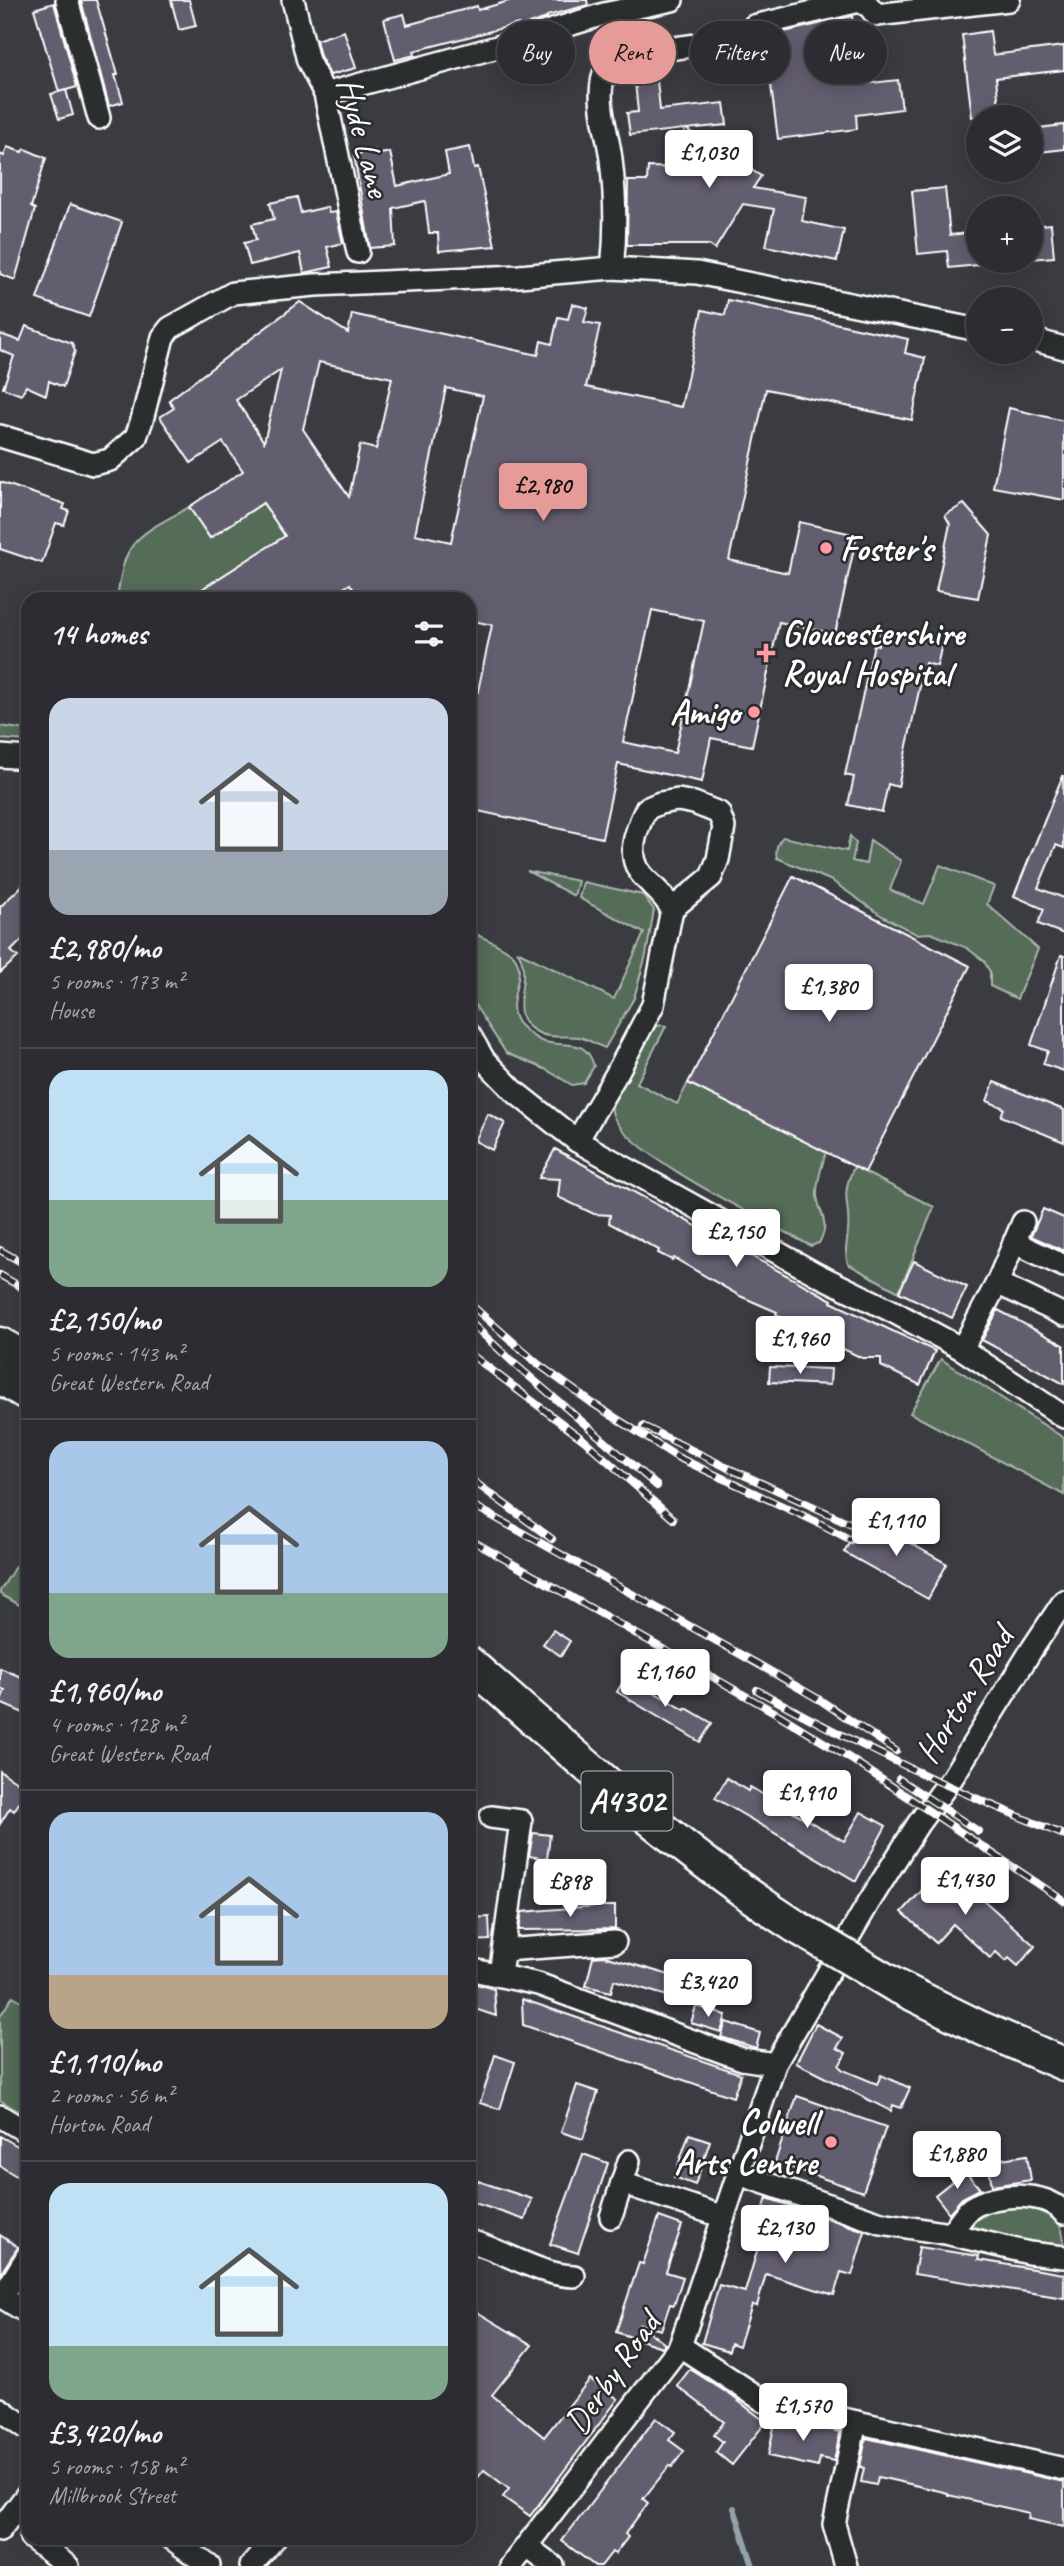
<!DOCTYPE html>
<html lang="en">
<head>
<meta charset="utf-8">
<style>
  body { margin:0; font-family:Caveat,sans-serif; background:#34343a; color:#f1f3f6; height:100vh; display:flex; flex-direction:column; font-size:26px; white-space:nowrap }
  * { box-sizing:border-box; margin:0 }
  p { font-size:23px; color:#a6a7ac }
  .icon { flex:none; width:38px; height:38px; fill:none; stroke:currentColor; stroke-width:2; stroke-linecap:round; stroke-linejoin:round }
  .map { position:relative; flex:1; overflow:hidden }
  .details { position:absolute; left:21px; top:592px; width:455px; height:1953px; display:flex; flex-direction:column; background:#2c2c32; border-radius:21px; box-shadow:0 4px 18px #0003,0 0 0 2px #48484d }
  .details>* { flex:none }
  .banner { position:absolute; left:497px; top:21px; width:462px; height:63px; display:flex; gap:14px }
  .buttons { position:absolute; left:966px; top:105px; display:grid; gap:14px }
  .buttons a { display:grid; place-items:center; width:77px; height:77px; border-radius:50%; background:#2c2c32; box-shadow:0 4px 18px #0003,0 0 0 2px #48484d; font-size:35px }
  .price { position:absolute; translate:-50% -60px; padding:0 16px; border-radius:7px; background:#fff; color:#222; font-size:23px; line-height:46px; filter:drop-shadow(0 2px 4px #0008) }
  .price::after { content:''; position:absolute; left:50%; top:42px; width:21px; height:16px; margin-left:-10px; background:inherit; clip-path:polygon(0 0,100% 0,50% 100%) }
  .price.on { background:#e69b98; color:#111 }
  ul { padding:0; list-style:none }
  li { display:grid; align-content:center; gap:14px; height:371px; padding:0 28px }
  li+li { border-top:2px solid #48484d }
  li span { display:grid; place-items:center; height:217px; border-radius:21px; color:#555 }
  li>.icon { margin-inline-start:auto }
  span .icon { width:126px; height:126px; fill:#fffc; stroke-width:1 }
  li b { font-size:30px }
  h2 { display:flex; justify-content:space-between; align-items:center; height:84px; padding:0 28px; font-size:30px }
  .chip { padding:0 24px; border-radius:32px; background:#2c2c32; box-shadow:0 4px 18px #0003,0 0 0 2px #48484d; font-size:24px; line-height:63px }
  .chip.on { background:#e69b98; color:#111 }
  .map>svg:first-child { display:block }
  .green { fill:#546c58; stroke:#aab6ac; stroke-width:2 }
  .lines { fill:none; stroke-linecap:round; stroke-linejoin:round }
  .stream { stroke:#94a3aa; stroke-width:6 }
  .building { fill:#635d6f; stroke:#fff; stroke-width:2; fill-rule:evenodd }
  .minor-casing { stroke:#fff; stroke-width:26 }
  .primary-casing { stroke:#fff; stroke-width:37 }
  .minor { stroke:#2a2d2e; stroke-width:21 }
  .primary { stroke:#2a2d2e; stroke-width:32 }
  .rail-casing { stroke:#fff; stroke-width:8 }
  .rail { stroke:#2a2d2e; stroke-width:5; stroke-dasharray:16; stroke-linecap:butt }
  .primary-bridge-casing { stroke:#fff; stroke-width:37; stroke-linecap:butt }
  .primary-bridge { stroke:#2a2d2e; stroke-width:32 }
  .poi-dot { fill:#ff9aa2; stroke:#2a2d2e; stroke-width:2.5 }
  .labels { text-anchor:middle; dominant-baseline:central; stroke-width:5; stroke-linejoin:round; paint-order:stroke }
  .shield { fill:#2a2d2e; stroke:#bfc0c0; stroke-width:2 }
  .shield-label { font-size:33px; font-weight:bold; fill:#fff }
  .street-label { font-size:35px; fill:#fff; stroke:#2a2d2e }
  .poi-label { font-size:35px; font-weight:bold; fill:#fff; stroke:#2a2d2e; text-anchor:start }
</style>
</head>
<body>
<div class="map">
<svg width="1064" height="2566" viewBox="0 0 1064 2566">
  <rect width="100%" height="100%" fill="#3b3b42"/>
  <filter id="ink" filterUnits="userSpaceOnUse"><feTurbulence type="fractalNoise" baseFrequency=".0143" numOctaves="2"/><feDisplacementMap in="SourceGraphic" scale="14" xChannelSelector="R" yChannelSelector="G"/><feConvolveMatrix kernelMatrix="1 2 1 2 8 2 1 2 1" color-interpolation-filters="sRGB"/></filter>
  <g filter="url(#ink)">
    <g class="green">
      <path d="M263,503L285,536L188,598H117C120,582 122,558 133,545C146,528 171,518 189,507L210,538Z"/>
      <polygon points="0,726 28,730 28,741 0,739"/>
      <path d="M850,836L856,843L852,861L866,864L870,840L901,861L890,890L924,904L940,865L994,886L987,904L1038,949L1017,999L990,986V972L984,961L967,948L931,933L916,934L882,916L832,881L777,858C775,851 777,842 783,837L847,851Z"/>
      <polygon points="527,871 578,881 574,896"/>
      <path d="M583,882L643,895L654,910L646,955L634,998L605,1048C596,1045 588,1039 579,1037C567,1035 553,1039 541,1034C499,1016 537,978 517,951L614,999L644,933L579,898Z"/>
      <path d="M469,931C483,938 500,944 512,954C532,973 500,1003 520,1025C526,1031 533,1037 541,1041C564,1049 585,1035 594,1066L584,1083L572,1085L545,1069L506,1053L469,996Z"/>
      <path d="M661,1025L666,1026L637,1083L677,1104L688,1083L826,1152C822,1166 816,1182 817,1196C820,1216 831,1222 819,1243L811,1246C777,1227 608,1146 612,1108C613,1090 645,1045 655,1027Z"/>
      <path d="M854,1167L934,1207L899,1292L848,1264C844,1251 847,1244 848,1231C851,1203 839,1198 854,1167Z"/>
      <polygon points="941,1359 1064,1438 1064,1495 910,1413"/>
      <polygon points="28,1545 28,1610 0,1594 0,1591"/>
      <polygon points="13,1996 28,2005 28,2117 0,2100 0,2016"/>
      <path d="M1029,2207C1052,2216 1064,2218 1064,2246L1030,2243L968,2228C984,2209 1006,2208 1029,2207Z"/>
    </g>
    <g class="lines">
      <polyline class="stream" points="734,2508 753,2566"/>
    </g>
    <g class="building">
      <polygon points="81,0 96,0 118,75 115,75 123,102 109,106"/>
      <polygon points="171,0 189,0 196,26 179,30"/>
      <polygon points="512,0 587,0 588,5 547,16 547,18 522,26 518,24 414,51 415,55 395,60 384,19 404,14 407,25 477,6 478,10"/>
      <polygon points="54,3 77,87 59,92 34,9"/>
      <polygon points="852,16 863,84 898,80 902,109 856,115 857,129 778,139 770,78 765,78 759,42 763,37"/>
      <polygon points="344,31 356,68 330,75 320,56 316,40"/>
      <polygon points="990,31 993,55 1064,46 1064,70 996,78 1000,117 972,117 962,35"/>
      <polygon points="657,80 660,110 724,103 727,125 686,129 761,176 753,188 806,197 802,221 844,230 837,261 766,246 774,209 743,204 715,249 709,245 627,245 628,181 647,181 648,167 687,168 684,129 630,135 627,113 638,112 635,82"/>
      <polygon points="66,90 73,115 59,119 51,94"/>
      <polygon points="1064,125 1064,149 1031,153 1031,129"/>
      <polygon points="7,147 22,152 25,149 46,158 31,207 35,209 15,280 0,274 0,154 4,156"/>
      <polygon points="470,147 474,168 478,167 495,246 439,251 438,233 429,233 425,201 393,208 395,246 370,248 354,155 375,150 376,155 390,152 397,186 449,174 445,152"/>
      <polygon points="945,188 950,235 978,232 978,265 949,268 947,251 918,254 912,191"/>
      <polygon points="297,197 301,213 327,207 329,213 336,212 343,243 327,247 332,267 304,273 300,253 250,265 244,243 256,240 252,224 274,219 270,203"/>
      <polygon points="70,204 122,222 89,317 37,299"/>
      <polygon points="1051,224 1054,257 1031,259 1031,226"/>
      <path d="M728,300L908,339L905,353L925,358L912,420L766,389L729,560L788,573L799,522L857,535L835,634L779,622L752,746L711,738L702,782L618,764L602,838L469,809V681L478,691L492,625L469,620V598H359L350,584L328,598H188L285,536L263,503L210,538L189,507L243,471L223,442L191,463L160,417L174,408L169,400L300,302L348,333L352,314L538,355L541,341L552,344L558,317L568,319L572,304L588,308L584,322L600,325L586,387L681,407L702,310L725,315ZM319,362L392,378L376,449L360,445L349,497L303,429ZM281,370L264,442L236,400ZM446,388L483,396L451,542L415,534ZM652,610L704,621L675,753L623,742Z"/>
      <polygon points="26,326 72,343 75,351 63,387 49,381 46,395 26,386 21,395 3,388 14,356 0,350 0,334 20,341"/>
      <polygon points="1009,408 1064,421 1064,500 993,487"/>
      <polygon points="0,482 65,504 63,509 69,511 64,525 56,523 42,563 0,549"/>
      <polygon points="964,504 991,535 978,598 936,591 950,524 945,515"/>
      <polygon points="881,631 942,644 937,666 925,663 898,787 888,784 882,812 848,805 854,777 845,775 874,644 878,645"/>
      <polygon points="1063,775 1064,848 1056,845 1038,888 1064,898 1064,934 1038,924 1044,909 1014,896"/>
      <polygon points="793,876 970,966 865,1172 688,1083"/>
      <polygon points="28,880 28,934 11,951 18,957 0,973 0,907"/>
      <polygon points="1061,955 1064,956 1064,1071 1043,1064 1048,1051 1031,1045"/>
      <polygon points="994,1082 1064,1110 1064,1142 1001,1116 1004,1108 987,1101"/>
      <polygon points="488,1114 505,1123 492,1150 475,1141"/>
      <polygon points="555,1149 832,1300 831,1302 935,1351 920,1385 881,1366 881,1358 862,1358 816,1336 795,1326 776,1314 777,1312 740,1296 674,1258 672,1260 658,1253 659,1250 609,1223 610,1215 594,1214 558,1197 560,1179 539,1178"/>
      <polygon points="1043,1209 1064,1218 1064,1251 1031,1236"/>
      <polygon points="914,1261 967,1287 952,1318 899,1292"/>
      <polygon points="998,1310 1064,1345 1064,1384 982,1340"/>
      <polygon points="770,1367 831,1369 830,1385 769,1382"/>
      <polygon points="864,1517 947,1564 928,1599 844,1552"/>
      <polygon points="553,1630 570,1641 561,1656 543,1644"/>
      <polygon points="0,1668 28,1680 28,1715 0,1703 5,1690 0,1688"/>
      <polygon points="626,1676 685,1710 686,1708 712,1723 700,1742 617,1692"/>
      <polygon points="0,1771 28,1789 14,1811 10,1808 0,1824"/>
      <polygon points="727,1778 748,1791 750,1787 844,1841 861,1812 886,1826 856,1881 715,1798"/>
      <polygon points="533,1833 550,1835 547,1859 529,1856"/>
      <polygon points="942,1863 1035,1946 1018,1966 1009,1958 1006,1961 996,1952 990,1958 953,1924 936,1943 902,1912 926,1886 924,1884"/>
      <polygon points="596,1906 615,1906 615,1929 519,1930 522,1912"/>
      <polygon points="489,1917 490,1940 469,1941 469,1918"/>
      <polygon points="604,1956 697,1983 691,2003 614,1980 611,1992 586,1986 593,1957"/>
      <polygon points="469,1982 494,1989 496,2016 469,2007"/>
      <polygon points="522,1999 741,2074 733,2097 523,2025"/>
      <polygon points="696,2006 726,2015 721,2032 691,2023"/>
      <polygon points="726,2022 760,2033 756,2048 721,2037"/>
      <polygon points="816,2024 843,2038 837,2048 846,2053 839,2066 843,2070 877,2084 881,2075 910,2088 901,2108 893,2105 891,2111 796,2063"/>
      <polygon points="495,2055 515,2062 500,2109 480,2103"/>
      <polygon points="577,2085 598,2092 583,2139 561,2132"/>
      <polygon points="797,2096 886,2127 863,2192 775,2162"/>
      <polygon points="689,2134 710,2141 695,2185 674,2177"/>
      <polygon points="0,2136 28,2152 28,2183 0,2166"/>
      <polygon points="583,2154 608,2163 578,2253 550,2244"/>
      <polygon points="1027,2155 1031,2180 992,2186 988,2161"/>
      <polygon points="965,2171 980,2189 962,2198 949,2213 935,2195"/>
      <polygon points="469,2178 532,2199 525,2220 469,2201"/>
      <polygon points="767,2198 865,2231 852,2275 841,2272 834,2295 766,2274 757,2306 752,2305 739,2346 731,2343 729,2351 702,2343 719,2285 745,2292 759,2244 753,2242"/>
      <polygon points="659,2217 682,2225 666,2272 683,2277 674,2305 670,2304 661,2330 639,2324 665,2344 662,2347 616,2332 639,2263 643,2264"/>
      <polygon points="0,2235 18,2247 1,2273 0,2273"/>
      <polygon points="919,2247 979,2256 978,2260 1064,2274 1064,2298 914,2274"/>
      <polygon points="469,2307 532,2345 492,2395 544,2437 590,2379 618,2399 530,2516 503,2497 509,2489 484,2470 469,2489"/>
      <polygon points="690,2369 729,2394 766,2422 732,2465 716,2452 723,2442 714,2435 724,2422 677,2386"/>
      <polygon points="776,2417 840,2432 834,2461 820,2458 818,2467 768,2456"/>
      <polygon points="656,2418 675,2432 669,2440 684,2451 672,2467 670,2465 643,2499 648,2503 625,2534 628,2537 615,2554 612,2552 601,2566 595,2566 562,2541"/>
      <polygon points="866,2438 1064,2482 1064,2527 1028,2519 1029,2513 948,2495 948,2493 919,2486 878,2477 876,2485 861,2482 864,2468 860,2467"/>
    </g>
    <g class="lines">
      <g class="minor-casing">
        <g id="minor">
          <polyline points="67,0 99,118"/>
          <polyline points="293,0 308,61 325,94 358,252"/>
          <polyline points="325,94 508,44 604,14 672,0"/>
          <path d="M612,268C616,235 615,193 611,159C608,134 598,108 602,83C603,72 608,63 617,56L740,39L749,35L754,26L859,1L869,6L876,15L1009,0"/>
          <polyline points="1031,339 1064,348"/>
          <polyline points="0,436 93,464 110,460 136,437 142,420 163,337 170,328 233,293 315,285 519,276 612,268 697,273 978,330"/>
          <polyline points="0,756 28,758"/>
          <path d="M678,800L694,803L719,813L724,827L718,859L711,877L672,909C663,894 654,888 643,876C625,856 636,830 646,809L660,803Z"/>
          <polyline points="469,1034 484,1060 515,1092 577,1141 818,1275 892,1311 962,1349 1064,1417"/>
          <polyline points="577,1141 617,1073 653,1005 672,909"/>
          <polyline points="1014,1242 1064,1266"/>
          <polyline points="997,1283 1064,1315"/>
          <polyline points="962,1349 997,1283 1023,1222"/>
          <polyline points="491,1817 521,1821 500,1975"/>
          <polyline points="504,1950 615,1942"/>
          <polyline points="469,1969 538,1984 742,2059 775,2064"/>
          <polyline points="0,2116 28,2133"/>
          <polyline points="739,2174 881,2223 950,2234 1029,2253 1064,2257"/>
          <polyline points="622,2183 724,2217"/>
          <polyline points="611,2217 629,2161"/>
          <path d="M950,2234C956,2227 963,2214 971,2208C993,2193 1046,2190 1064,2213"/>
          <path d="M469,2241C504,2250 537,2275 574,2276"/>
          <polyline points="0,2296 28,2313"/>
          <polyline points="2,2297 28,2255"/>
          <polyline points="680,2346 764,2401 1064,2469"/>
          <polyline points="0,2409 28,2429"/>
          <polyline points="0,2530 28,2493"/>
          <polyline points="31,2538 68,2566"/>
          <polyline points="171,2538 209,2566"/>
          <polyline points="526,2546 553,2566"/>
          <polyline points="251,2566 275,2538"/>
          <polyline points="511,2566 680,2346 775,2064 869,1902 918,1824 952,1778 1032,1649 1064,1601"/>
          <polyline points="846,2566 834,2524 856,2422"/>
        </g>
      </g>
      <g class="primary-casing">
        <g id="primary">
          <polyline points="0,1344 28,1360"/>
          <polyline points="0,1377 28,1394"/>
          <path d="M469,1663C575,1755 677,1850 795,1926"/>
          <polyline points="896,1986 981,2028 1064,2064"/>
        </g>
      </g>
      <use href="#minor" class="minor"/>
      <use href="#primary" class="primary"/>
      <g class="rail-casing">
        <g id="rail">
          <polyline points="0,1250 28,1266"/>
          <polyline points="0,1275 28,1291"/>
          <polyline points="469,1303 538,1364 592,1403 677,1457 819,1523 851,1540"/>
          <polyline points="469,1321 516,1365 657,1486"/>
          <polyline points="469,1353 522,1393"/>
          <polyline points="515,1388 585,1441 673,1519"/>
          <polyline points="643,1426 726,1467 858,1527"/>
          <polyline points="469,1478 552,1539"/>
          <polyline points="469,1503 763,1667 820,1700 896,1751"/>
          <polyline points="469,1539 776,1713 851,1759 1064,1901"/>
          <path d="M757,1690C856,1745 959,1793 1064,1835"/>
          <polyline points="899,1779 978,1831"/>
        </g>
      </g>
      <use href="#rail" class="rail"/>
      <g class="primary-bridge-casing">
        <polyline id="primary-bridge" points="795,1926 896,1986"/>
      </g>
      <use href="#primary-bridge" class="primary-bridge"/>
    </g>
  </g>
  <g class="poi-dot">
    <circle cx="826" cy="548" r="7"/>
    <path d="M762.5 642.5h7v7h7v7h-7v7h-7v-7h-7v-7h7z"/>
    <circle cx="754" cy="712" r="7"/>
    <circle cx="831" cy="2142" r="7"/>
  </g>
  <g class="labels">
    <rect class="shield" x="581.5" y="1771.5" width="91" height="59" rx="5"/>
    <g class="shield-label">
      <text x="627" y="1801">A4302</text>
    </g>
    <g class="street-label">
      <text transform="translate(364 137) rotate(75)">Hyde Lane</text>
      <text transform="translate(964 1695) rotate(-58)">Horton Road</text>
      <text transform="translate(612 2373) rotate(-55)">Derby Road</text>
    </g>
    <g class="poi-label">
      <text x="840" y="548">Foster's</text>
      <text x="782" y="633">Gloucestershire<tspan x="782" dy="40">Royal Hospital</tspan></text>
      <text x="740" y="712" text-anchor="end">Amigo</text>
      <text x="817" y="2122" text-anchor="end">Colwell<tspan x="817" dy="40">Arts Centre</tspan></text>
    </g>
  </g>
</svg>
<div class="buttons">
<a><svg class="icon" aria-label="layers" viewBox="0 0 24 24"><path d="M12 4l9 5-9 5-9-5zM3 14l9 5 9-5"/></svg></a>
<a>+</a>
<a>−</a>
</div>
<b class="price" style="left:709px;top:190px">£1,030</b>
<b class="price on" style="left:543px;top:523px">£2,980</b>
<b class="price" style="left:829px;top:1024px">£1,380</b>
<b class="price" style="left:736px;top:1269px">£2,150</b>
<b class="price" style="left:800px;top:1376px">£1,960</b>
<b class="price" style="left:896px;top:1558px">£1,110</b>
<b class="price" style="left:665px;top:1709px">£1,160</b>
<b class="price" style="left:807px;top:1830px">£1,910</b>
<b class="price" style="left:965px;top:1917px">£1,430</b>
<b class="price" style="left:570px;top:1919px">£898</b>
<b class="price" style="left:708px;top:2019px">£3,420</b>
<b class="price" style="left:957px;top:2191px">£1,880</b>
<b class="price" style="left:785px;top:2265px">£2,130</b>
<b class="price" style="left:803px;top:2443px">£1,570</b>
<div class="banner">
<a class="chip">Buy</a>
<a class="chip on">Rent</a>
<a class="chip">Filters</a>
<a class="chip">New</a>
</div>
<section class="details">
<h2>14 homes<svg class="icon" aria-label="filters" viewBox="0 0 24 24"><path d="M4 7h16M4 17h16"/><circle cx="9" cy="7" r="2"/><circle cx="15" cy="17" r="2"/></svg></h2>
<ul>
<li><span style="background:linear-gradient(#c9d6e8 70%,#9aa5b1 0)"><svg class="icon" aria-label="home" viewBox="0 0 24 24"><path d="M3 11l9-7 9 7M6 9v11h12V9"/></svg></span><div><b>£2,980/mo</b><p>5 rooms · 173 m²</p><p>House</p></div></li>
<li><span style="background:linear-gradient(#bfe0f5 60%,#7fa58c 0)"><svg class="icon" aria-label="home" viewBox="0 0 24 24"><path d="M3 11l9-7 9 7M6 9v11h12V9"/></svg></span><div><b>£2,150/mo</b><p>5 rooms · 143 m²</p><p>Great Western Road</p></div></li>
<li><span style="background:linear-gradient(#a9c7e8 70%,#7fa58c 0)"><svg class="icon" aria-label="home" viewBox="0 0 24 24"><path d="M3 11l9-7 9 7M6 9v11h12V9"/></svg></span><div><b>£1,960/mo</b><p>4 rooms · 128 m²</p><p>Great Western Road</p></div></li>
<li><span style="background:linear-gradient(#a9c7e8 75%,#b9a48a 0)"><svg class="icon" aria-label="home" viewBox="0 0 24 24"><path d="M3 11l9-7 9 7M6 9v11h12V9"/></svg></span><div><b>£1,110/mo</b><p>2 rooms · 56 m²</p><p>Horton Road</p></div></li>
<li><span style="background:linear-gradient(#bfe0f5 75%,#7fa58c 0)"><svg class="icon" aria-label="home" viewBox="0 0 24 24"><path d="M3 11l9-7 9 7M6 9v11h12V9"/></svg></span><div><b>£3,420/mo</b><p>5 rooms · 158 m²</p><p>Millbrook Street</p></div></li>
</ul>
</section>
</div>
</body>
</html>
